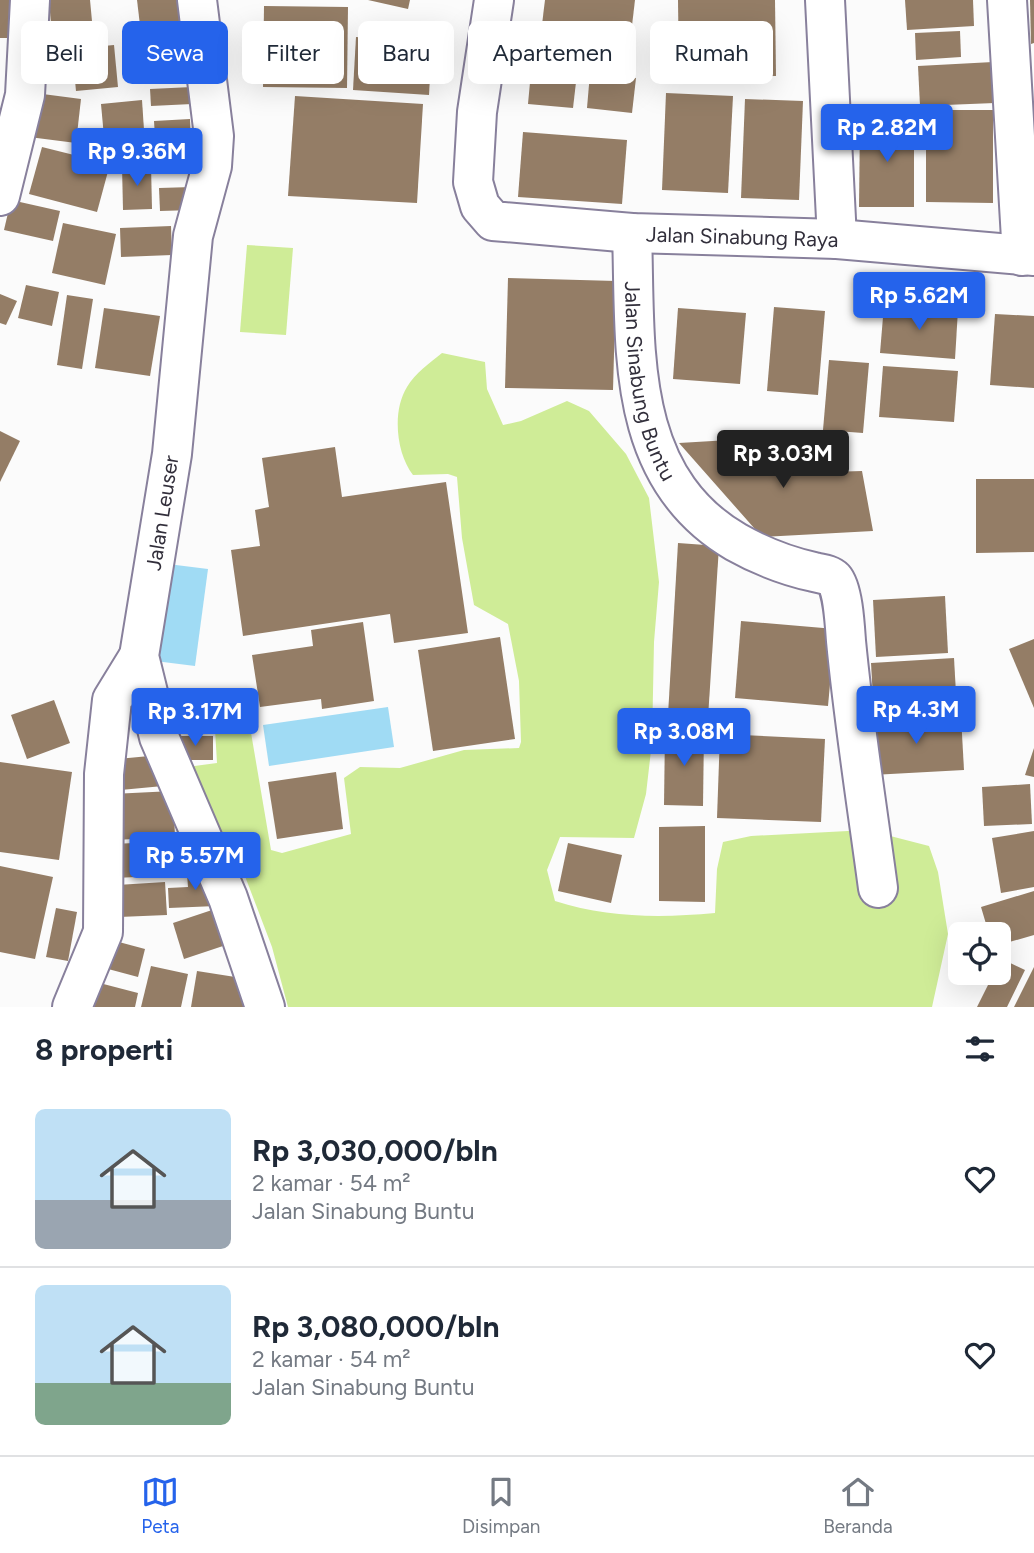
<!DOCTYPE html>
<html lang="id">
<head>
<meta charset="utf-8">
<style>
  body { margin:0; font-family:Figtree,sans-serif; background:#f2f2f3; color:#1f2937; height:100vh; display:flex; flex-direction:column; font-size:26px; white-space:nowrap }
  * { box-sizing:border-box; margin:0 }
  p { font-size:23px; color:#747a83 }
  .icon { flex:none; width:38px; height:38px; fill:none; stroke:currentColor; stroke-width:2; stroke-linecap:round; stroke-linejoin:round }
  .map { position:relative; height:1007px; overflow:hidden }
  .side { display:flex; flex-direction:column; background:#fff; flex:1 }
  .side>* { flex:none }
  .guide { position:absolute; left:21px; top:21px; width:992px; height:63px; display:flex; gap:14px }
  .buttons { position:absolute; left:948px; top:922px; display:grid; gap:14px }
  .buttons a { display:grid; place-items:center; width:63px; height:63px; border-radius:10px; background:#fff; box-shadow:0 7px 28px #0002; font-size:35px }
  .price { position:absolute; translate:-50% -60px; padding:0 16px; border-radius:7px; background:#2563eb; color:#fff; font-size:23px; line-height:46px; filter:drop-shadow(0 2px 4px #0008) }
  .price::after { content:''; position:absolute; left:50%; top:42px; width:21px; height:16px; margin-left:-10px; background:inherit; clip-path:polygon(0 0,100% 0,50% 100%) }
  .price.current { background:#222; color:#fff }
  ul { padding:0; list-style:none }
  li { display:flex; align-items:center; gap:21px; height:175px; padding:0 35px }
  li+li { border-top:2px solid #e0e1e3 }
  li span { display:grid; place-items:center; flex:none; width:196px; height:140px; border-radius:10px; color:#555 }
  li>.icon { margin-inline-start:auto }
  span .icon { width:84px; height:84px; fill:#fffc; stroke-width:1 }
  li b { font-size:30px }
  h2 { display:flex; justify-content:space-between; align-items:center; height:84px; padding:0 35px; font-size:30px }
  .tag { padding:0 24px; border-radius:10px; background:#fff; box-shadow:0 7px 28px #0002; font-size:24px; line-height:63px }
  .tag.current { background:#2563eb; color:#fff }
  .tabs { display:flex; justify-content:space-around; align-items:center; height:98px; border-top:2px solid #e0e1e3; background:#fff; font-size:19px; color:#747a83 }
  .tabs a { display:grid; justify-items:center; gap:4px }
  .tabs .current { color:#2563eb }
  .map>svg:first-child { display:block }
  .green { fill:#cfec97 }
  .water { fill:#a0dbf4 }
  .building { fill:#947d66 }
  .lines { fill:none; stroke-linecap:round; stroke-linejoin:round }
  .minor-casing { stroke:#88809c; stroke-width:42 }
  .minor { stroke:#fff; stroke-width:38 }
  .labels { text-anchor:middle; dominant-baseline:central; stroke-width:5; stroke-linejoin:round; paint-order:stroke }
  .street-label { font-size:21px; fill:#322f3b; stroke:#fff }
</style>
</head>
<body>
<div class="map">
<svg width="1034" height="1007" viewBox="0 0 1034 1007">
  <rect width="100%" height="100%" fill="#fbfbfb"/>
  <g class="green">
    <polygon points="247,245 293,248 286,335 240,332"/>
    <path d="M442,353L485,362L487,389L503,425L521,421L567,401L589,411L626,454L649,498L659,582L654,642L652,742L646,794L634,838L560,837L547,870L555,901C607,918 661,918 715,913L717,869L723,842L751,836L867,830L929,846L938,872L948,934L932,1007H288L272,947L243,871L223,837L194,800L187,767L217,763L215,729L218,707L239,696L249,721L271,850L282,853L351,834L344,778L360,767L400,768L464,750L519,748L521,742L519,681L508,624L474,605L462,538L457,477L448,474L413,475C396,453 392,411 407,387C415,373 430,363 442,353Z"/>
  </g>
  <g class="water">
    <polygon points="160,563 208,569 195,666 147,660"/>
    <polygon points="388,707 394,747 269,766 263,725"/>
  </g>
  <g class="building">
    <polygon points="0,0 19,0 18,38 0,38"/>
    <polygon points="49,0 90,0 93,32 52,36"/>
    <polygon points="137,0 184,0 188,38 142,42"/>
    <polygon points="368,0 410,0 408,9"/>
    <polygon points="545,0 635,0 627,68 538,57"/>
    <polygon points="678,0 775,0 776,76 679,77"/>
    <polygon points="905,0 973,0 974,26 907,30"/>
    <polygon points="1030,0 1034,0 1034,43 1031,44"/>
    <polygon points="264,6 348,7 347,88 263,87"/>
    <polygon points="960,31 961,57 916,60 915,33"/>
    <polygon points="356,37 432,42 429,95 353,90"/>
    <polygon points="114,45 118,87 76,91 72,49"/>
    <polygon points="188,54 188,77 142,79 141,55"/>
    <polygon points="532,61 578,65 573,108 528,104"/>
    <polygon points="993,62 995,103 920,106 918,66"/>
    <polygon points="590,73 636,78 632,113 587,108"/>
    <polygon points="192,87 192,104 151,106 150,89"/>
    <polygon points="35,93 81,99 76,143 29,137"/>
    <polygon points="666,93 733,96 728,193 662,190"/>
    <polygon points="295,96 423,104 417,203 288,196"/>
    <polygon points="745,99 803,101 799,200 741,198"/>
    <polygon points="142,100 145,145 105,148 101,104"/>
    <polygon points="926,110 993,110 993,203 926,202"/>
    <polygon points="190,119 192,170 157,172 154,121"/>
    <polygon points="914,120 914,207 859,207 860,121"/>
    <polygon points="523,132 627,140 622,204 518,197"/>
    <polygon points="42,147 110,164 97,212 29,194"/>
    <polygon points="151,165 152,209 123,210 122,166"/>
    <polygon points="192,187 193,210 160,211 159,188"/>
    <polygon points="11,200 60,211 53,241 4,230"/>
    <polygon points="63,223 116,234 105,285 52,273"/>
    <polygon points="171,226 172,255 121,257 120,228"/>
    <polygon points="508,278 616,281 613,390 505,388"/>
    <polygon points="26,285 59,292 52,326 18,318"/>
    <polygon points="0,294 17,301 6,325 0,323"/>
    <polygon points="67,295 93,299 82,369 57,365"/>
    <polygon points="884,305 958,310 955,359 880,353"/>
    <polygon points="774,307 825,311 818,395 767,391"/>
    <polygon points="104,308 160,316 150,376 95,368"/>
    <polygon points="678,308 746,313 740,384 673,379"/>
    <polygon points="995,314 1034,316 1034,388 990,385"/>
    <polygon points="829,360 869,363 863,433 823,430"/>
    <polygon points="883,366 958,371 954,422 879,417"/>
    <polygon points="0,431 20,441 0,482"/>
    <polygon points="763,438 797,473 862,471 873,531 762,537 679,443"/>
    <polygon points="335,447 342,497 446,482 468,633 394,643 390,614 243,636 231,550 260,546 255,510 269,507 262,458"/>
    <polygon points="976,479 1034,479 1034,552 976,553"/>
    <polygon points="678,543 719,546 708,718 668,715"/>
    <polygon points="945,596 948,653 876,657 873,600"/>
    <polygon points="741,621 835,629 828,706 735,698"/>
    <polygon points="363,622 374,701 322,709 321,699 260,707 252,655 313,646 311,630"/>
    <polygon points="500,637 515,739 433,751 418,650"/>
    <polygon points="1034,639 1034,708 1009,649"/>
    <polygon points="954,658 957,711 874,716 871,663"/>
    <polygon points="54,700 70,743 27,759 11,715"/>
    <polygon points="961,716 964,770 872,775 869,721"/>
    <polygon points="665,731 704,731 703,806 664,805"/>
    <polygon points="720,734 825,739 821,822 717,818"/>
    <rect x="176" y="736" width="37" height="24"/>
    <polygon points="1034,748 1034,777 1025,775"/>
    <polygon points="160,755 163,786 110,791 107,760"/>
    <polygon points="0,762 72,772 59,860 0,852"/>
    <polygon points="336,772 343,829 277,839 268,782"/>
    <polygon points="1030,784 1032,824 984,826 982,787"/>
    <polygon points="173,791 175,837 114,840 112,794"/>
    <polygon points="705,826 705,902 659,901 659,827"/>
    <polygon points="1034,831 1034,887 1001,893 992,838"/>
    <polygon points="177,841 179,875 115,878 113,844"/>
    <polygon points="568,843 622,855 611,903 558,891"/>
    <polygon points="0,866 53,877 35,959 0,952"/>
    <polygon points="215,873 216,906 169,908 168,888 188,887 187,874"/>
    <polygon points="165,882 167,915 119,917 117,885"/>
    <polygon points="1034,891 1034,935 999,945 999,934 989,934 981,907"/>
    <polygon points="224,906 235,942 184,959 173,923"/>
    <polygon points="56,908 77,912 68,961 46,957"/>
    <polygon points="104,938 145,949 138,977 97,966"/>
    <polygon points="1000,958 1025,970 1007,1007 977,1007 994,973 999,973"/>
    <polygon points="151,966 188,974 181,1007 141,1007"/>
    <polygon points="1034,967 1034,1007 1014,1007"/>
    <polygon points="197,971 248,979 243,1007 191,1007"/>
    <polygon points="88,980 138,993 135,1007 81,1007"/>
  </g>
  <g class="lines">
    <g class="minor-casing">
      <g id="minor">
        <polyline points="197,0 214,136 212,166 193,236 172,454 139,656 159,737 228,898 265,1007"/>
        <path id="s1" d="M494,0L477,112L473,182L480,206L493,221L632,233L837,239L1034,256"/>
        <polyline points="825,0 837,239"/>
        <polyline points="1007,0 1022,256"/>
        <polyline points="0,196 25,95 30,0"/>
        <path id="s2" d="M632,233C636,346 623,476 736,542C761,556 786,566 814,572C821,574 829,574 834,579C843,589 845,627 846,641C854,724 867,806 878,888"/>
        <polyline points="72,1007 103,932 104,774 112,700 139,656"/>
      </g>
    </g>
    <use href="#minor" class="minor"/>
  </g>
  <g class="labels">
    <g class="street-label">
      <text stroke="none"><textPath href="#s1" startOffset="478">Jalan Sinabung Raya</textPath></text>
      <text stroke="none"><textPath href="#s2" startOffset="150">Jalan Sinabung Buntu</textPath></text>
      <text transform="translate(162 513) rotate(-81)">Jalan Leuser</text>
    </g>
  </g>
</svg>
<div class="buttons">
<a><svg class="icon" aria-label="locate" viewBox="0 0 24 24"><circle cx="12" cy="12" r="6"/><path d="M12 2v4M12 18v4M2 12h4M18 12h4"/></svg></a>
</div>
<b class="price" style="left:887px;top:164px">Rp 2.82M</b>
<b class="price" style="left:137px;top:188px">Rp 9.36M</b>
<b class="price" style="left:919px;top:332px">Rp 5.62M</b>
<b class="price current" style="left:783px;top:490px">Rp 3.03M</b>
<b class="price" style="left:916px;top:746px">Rp 4.3M</b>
<b class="price" style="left:195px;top:748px">Rp 3.17M</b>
<b class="price" style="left:684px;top:768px">Rp 3.08M</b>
<b class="price" style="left:195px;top:892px">Rp 5.57M</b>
<div class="guide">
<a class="tag">Beli</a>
<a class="tag current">Sewa</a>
<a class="tag">Filter</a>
<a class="tag">Baru</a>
<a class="tag">Apartemen</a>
<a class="tag">Rumah</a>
</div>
</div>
<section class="side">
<h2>8 properti<svg class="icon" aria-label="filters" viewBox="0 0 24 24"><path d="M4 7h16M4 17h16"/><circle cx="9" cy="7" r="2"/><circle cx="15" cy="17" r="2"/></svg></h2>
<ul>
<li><span style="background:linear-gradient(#bfe0f5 65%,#9aa5b1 0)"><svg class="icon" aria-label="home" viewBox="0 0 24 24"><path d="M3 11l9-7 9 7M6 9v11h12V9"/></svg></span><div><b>Rp 3,030,000/bln</b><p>2 kamar · 54 m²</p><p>Jalan Sinabung Buntu</p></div><svg class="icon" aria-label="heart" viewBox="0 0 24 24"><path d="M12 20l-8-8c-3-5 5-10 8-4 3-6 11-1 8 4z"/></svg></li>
<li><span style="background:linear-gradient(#bfe0f5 70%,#7fa58c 0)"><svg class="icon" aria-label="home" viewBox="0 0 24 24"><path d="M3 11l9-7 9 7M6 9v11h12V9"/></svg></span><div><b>Rp 3,080,000/bln</b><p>2 kamar · 54 m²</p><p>Jalan Sinabung Buntu</p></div><svg class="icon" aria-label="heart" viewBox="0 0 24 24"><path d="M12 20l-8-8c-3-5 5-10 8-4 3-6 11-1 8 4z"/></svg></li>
</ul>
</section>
<nav class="tabs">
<a class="current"><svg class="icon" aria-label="map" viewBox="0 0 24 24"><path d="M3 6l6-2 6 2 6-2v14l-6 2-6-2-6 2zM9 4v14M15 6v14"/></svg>Peta</a>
<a><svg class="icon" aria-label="saved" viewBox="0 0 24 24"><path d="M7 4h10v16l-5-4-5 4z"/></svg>Disimpan</a>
<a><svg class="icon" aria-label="home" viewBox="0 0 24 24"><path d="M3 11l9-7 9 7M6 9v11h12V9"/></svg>Beranda</a>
</nav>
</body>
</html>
